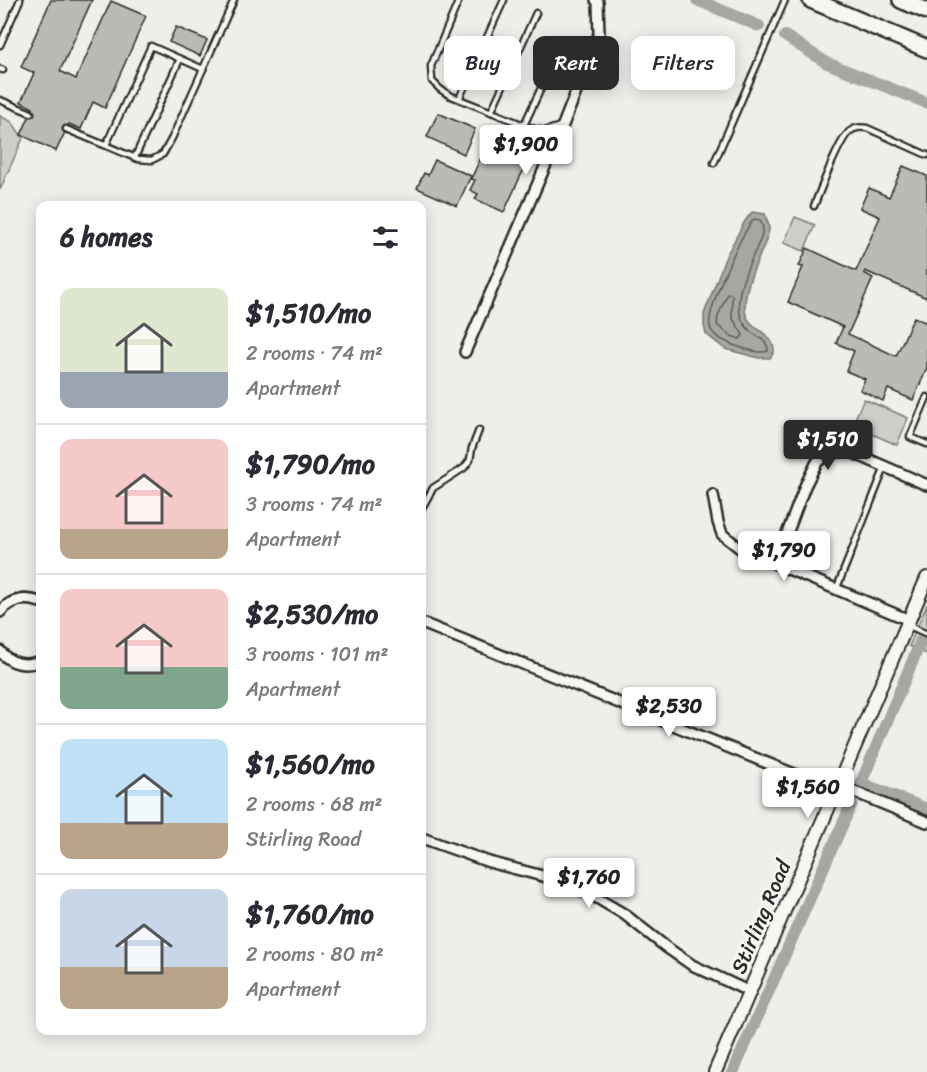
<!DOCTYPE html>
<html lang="en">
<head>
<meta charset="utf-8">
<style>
  body { margin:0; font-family:Sriracha,sans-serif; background:#f7f7f7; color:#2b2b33; height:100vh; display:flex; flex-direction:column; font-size:22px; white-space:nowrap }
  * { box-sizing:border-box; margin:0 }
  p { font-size:20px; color:#7c7c81 }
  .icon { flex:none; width:33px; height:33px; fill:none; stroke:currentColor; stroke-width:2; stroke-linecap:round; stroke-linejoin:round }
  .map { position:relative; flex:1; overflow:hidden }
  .details { position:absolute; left:36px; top:201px; width:390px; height:834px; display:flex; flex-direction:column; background:#fff; border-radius:12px; box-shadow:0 3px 15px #0003 }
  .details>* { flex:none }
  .banner { position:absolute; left:444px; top:36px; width:393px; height:54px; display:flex; gap:12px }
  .price { position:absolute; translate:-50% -51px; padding:0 14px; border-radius:6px; background:#fff; color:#222; font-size:20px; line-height:39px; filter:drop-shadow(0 2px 3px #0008) }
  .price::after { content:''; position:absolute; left:50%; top:36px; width:18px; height:14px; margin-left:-9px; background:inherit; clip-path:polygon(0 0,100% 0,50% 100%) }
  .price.active { background:#2b2b2b; color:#fff }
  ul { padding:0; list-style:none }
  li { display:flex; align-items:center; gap:18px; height:150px; padding:0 24px }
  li+li { border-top:2px solid #e1e1e2 }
  li span { display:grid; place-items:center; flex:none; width:168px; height:120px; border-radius:12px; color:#555 }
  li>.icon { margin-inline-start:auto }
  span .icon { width:72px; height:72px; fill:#fffc; stroke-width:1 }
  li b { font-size:26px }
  h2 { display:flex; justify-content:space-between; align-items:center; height:72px; padding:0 24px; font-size:26px }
  .chip { padding:0 21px; border-radius:12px; background:#fff; box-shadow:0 3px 15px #0003; font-size:21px; line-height:54px }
  .chip.active { background:#2b2b2b; color:#fff }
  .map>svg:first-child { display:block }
  .green { fill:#cececa; stroke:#7c7c7a; stroke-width:1.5 }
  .water { fill:#a6a6a3; stroke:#757573; stroke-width:1.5 }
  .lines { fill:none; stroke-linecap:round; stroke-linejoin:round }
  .shore { stroke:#5c5c5b; stroke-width:1.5 }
  .canal { stroke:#a6a6a3; stroke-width:12 }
  .building { fill:#babab7; stroke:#2b2b2b; stroke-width:1.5 }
  .service-casing { stroke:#2b2b2b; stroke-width:9 }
  .minor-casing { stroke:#2b2b2b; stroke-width:14 }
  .tertiary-casing { stroke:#2b2b2b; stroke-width:16 }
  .trunk-casing { stroke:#2b2b2b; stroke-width:20 }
  .service { stroke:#f6f6f2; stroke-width:4.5 }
  .minor { stroke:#f6f6f2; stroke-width:9 }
  .tertiary { stroke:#f6f6f2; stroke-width:12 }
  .trunk { stroke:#f6f6f2; stroke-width:15 }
  .labels { text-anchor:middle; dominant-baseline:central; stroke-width:6; stroke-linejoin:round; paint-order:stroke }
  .street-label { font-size:21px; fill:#2b2b2b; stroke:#f6f6f2 }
</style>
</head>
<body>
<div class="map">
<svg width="927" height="1072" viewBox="0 0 927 1072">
  <rect width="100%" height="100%" fill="#eeeeea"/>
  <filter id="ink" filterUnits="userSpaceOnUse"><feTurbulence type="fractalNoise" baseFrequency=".0167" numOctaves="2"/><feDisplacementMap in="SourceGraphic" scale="12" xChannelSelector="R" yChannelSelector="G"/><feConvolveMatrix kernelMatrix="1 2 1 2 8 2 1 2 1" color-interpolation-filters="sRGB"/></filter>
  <g filter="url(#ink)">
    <g class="green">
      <polygon points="0,116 12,122 23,138 0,190"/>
      <polygon points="795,217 815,225 804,251 784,243"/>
      <polygon points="864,399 908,418 897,445 852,425"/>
      <polygon points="927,604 927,654 909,646"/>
    </g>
    <path class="water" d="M752,212L765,214C766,218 769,223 769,228C769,235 765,243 762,250C754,269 745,287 745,308C745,331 775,330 774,352L770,358H759L725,349L706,334L704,326V314L726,256L745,221Z"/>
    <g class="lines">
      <g class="shore">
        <path d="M754,219L760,220L763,228L761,238C750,264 724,307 750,331C757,338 768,339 768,351C757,354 746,349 736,346C728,343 712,336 710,327C706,310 741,233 754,219Z"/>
        <polygon points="728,293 732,295 732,317 743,335 740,339 731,336 717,325 718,316"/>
      </g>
      <g class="canal">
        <polyline points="697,0 759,26"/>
        <polyline points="785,36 827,63 927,103"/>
        <polyline points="921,641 861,783 927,809"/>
        <polyline points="733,1072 852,803"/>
      </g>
    </g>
    <g class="building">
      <polygon points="51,0 92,0 60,71 76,79 111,1 146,16 105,108 93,102 81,129 69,124 56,151 21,135 33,108 21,102 34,73 21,67"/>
      <polygon points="176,27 207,40 200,56 169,42"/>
      <polygon points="438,113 475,129 464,154 427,137"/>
      <polygon points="493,131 533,149 504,212 475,199 478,194 470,190 475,180 471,179"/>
      <polygon points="435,160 471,176 457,206 417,188 424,173 428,175"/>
      <polygon points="903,166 927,176 927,298 865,271 864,273 873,278 848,334 896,356 914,317 927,323 927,368 913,400 888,389 883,401 860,390 865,379 846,371 854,351 836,343 843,327 788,302 803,267 799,266 807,248 856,271 880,217 860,208 869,188 889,197"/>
    </g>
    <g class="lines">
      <g class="service-casing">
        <g id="service">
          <polyline points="459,0 431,66 432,81 440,89 449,95 534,129 545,131 561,126"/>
          <polyline points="0,45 20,0"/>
          <polyline points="0,69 3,70"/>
          <polyline points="459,99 504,0"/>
          <polyline points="0,100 31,113"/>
          <polyline points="491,112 536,13"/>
          <polyline points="524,125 555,58"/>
          <polyline points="66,129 138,159 152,160 163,154 172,138 234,0"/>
          <polyline points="106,145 151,46 203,69"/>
          <polyline points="135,157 180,59"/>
          <polyline points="714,163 785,0"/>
          <path d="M814,206C821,189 838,142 849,132C855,127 860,127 867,128L927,155"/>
          <polyline points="927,397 910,437 927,444"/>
          <polyline points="422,508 433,488 464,468 470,460 472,448 479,430"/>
          <polyline points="836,590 885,467"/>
          <polyline points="907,625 927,634"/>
        </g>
      </g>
      <g class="minor-casing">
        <g id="minor">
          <polyline points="465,352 563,125 599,34 598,2 596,0"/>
          <polyline points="713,495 718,522 722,534 741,549 909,620"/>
          <polyline points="783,567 782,547 805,486 817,462 831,452 849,451 927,485"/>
          <path d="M0,612C11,599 25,597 40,602"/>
          <polyline points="422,623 836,791 852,791 927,822"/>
          <path d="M0,651C10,664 26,667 40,661"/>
          <polyline points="422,838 489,862 558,880 592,895 624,914 666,947 692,965 750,992"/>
        </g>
      </g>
      <g class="tertiary-casing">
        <polyline id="tertiary" points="715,1072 927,578"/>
      </g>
      <g class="trunk-casing">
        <g id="trunk">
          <polyline points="811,0 927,49"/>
          <polyline points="901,0 927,11"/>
        </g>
      </g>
      <use href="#service" class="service"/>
      <use href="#minor" class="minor"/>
      <use href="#tertiary" class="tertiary"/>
      <use href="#trunk" class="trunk"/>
    </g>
  </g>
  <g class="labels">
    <g class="street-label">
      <text transform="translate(761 917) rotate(-67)">Stirling Road</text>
    </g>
  </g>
</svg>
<b class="price" style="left:526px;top:176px">$1,900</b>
<b class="price active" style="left:828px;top:471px">$1,510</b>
<b class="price" style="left:784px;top:582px">$1,790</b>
<b class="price" style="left:669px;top:738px">$2,530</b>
<b class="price" style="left:808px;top:819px">$1,560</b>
<b class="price" style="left:589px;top:909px">$1,760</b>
<div class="banner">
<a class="chip">Buy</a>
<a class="chip active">Rent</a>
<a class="chip">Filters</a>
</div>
<section class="details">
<h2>6 homes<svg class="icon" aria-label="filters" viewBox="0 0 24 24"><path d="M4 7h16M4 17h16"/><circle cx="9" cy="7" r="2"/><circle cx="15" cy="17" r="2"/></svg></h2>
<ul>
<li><span style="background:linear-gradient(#dfe7d0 70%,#9aa5b1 0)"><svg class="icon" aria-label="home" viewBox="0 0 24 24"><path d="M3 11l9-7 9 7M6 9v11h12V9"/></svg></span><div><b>$1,510/mo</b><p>2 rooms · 74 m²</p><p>Apartment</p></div></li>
<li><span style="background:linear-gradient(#f6c9c9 75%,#b9a48a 0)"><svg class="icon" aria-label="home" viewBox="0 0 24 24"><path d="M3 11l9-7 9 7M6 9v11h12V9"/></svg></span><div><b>$1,790/mo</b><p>3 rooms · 74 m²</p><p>Apartment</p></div></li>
<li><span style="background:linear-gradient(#f6c9c9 65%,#7fa58c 0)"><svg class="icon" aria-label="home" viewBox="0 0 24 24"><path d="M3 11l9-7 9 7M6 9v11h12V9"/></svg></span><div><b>$2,530/mo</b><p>3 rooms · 101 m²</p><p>Apartment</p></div></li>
<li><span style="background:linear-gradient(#bfe0f5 70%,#b9a48a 0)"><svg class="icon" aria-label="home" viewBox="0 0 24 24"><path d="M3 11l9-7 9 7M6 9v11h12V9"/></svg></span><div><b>$1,560/mo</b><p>2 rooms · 68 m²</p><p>Stirling Road</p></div></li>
<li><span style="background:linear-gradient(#c9d6e8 65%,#b9a48a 0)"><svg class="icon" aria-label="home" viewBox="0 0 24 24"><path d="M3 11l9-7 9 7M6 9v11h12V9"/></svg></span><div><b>$1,760/mo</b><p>2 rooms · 80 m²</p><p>Apartment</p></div></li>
</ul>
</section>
</div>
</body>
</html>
